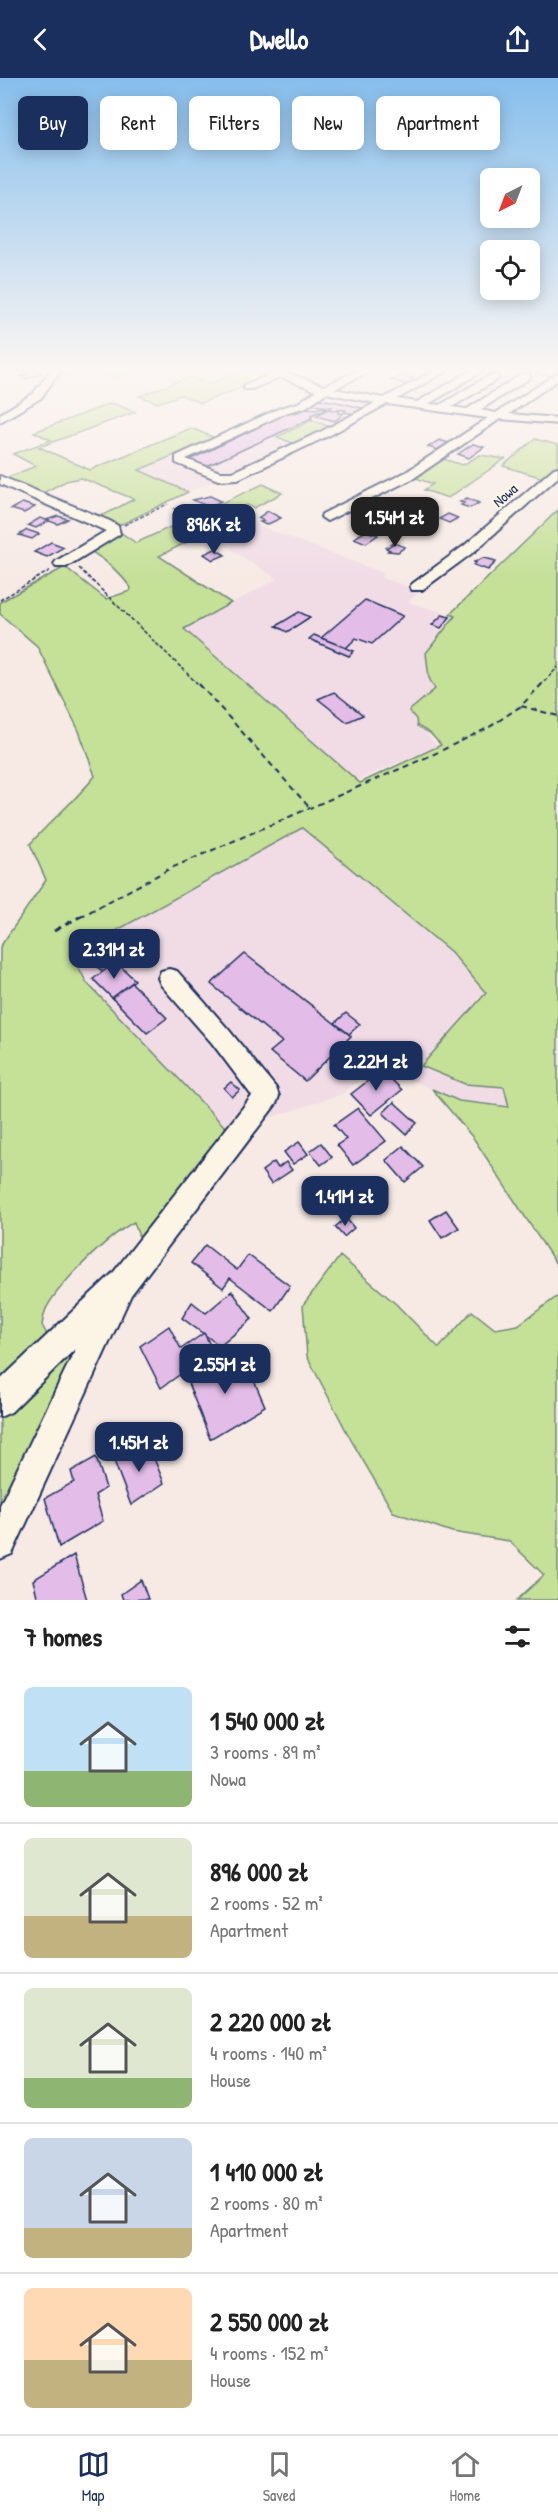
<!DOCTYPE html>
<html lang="en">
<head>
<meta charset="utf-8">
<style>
  body { margin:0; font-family:"Patrick Hand",sans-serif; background:#f2f2f2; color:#222; height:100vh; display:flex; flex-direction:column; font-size:22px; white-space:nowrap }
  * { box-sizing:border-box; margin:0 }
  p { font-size:20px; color:#767676 }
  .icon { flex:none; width:33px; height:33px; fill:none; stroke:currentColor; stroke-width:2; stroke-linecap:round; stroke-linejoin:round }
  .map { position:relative; height:1522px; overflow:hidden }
  .details { display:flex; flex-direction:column; background:#fff; flex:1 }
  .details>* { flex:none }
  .top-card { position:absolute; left:18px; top:18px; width:522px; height:54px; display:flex; gap:12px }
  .needle { width:39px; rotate:222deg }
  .buttons { position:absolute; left:480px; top:90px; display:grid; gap:12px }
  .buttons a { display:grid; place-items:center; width:60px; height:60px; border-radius:9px; background:#fff; box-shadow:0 3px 15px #0003; font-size:30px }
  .price { position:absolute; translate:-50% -51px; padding:0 14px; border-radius:12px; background:#1b2f5e; color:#fff; font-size:20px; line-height:39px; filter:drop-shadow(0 2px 3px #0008) }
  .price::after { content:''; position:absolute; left:50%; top:36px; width:18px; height:14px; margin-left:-9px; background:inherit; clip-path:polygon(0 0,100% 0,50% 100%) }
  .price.current { background:#222; color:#fff }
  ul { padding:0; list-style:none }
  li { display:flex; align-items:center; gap:18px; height:150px; padding:0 24px }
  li+li { border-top:2px solid #e0e0e0 }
  li span { display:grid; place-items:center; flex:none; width:168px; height:120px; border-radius:9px; color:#555 }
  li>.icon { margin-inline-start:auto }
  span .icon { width:72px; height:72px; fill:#fffc; stroke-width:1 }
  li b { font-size:26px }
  h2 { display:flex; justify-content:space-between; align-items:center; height:72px; padding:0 24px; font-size:26px }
  .pill { padding:0 21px; border-radius:9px; background:#fff; box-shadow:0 3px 15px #0003; font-size:21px; line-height:54px }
  .pill.current { background:#1b2f5e; color:#fff }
  header { display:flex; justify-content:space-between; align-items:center; height:78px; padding:0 24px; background:#1b2f5e; color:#fff; font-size:27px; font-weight:700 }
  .tab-bar { display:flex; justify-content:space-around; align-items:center; height:84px; border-top:2px solid #e0e0e0; background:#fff; font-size:16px; color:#767676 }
  .tab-bar a { display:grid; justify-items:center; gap:3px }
  .tab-bar .current { color:#1b2f5e }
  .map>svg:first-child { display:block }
  .built { fill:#f1dce6 }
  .green { fill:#c5e097; stroke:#70887a; stroke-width:1.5 }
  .building { fill:#e3bde7; stroke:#1b2f5e; stroke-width:1.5 }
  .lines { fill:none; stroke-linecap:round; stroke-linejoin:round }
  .minor-casing { stroke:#1b2f5e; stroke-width:4 }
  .path-far2 { stroke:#1b2f5e; stroke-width:1.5; stroke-dasharray:4 2; stroke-linecap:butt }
  .path-far1 { stroke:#1b2f5e; stroke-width:2; stroke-dasharray:6 4.5; stroke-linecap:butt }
  .path { stroke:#1b2f5e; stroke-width:3; stroke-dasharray:8 5; stroke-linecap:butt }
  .minor { fill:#fcf5e5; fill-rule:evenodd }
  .labels { text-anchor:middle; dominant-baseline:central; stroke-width:5; stroke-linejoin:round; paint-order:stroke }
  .far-street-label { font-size:15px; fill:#1b2f5e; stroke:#fcf5e5 }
</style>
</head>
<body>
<header><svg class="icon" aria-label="back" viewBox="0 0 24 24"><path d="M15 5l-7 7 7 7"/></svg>Dwello<svg class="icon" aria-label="share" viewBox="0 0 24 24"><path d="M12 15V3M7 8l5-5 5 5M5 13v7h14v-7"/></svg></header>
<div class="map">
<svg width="558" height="1522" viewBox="0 0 558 1522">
  <rect width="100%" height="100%" fill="#f7eae5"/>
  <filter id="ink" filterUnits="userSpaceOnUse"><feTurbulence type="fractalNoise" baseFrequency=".0167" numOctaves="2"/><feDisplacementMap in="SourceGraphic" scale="12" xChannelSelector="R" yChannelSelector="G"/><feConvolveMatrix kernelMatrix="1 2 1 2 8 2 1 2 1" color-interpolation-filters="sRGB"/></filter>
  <g filter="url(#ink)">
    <g class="built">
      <polygon points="320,313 379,325 244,392 188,414 138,393 277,332 301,324"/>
      <polygon points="241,441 383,495 381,500 420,512 409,524 455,538 429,600 435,611 409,633 437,668 356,703 183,551 277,501 209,457"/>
      <polygon points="302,750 451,874 486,915 465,1006 504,1009 510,1029 459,1023 376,987 342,1016 257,1044 227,1051 87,905 71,877"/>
    </g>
    <g class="green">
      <polygon points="65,289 148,289 116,300 91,290 58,301"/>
      <polygon points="252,289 273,297 251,303 254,305 201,325 181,317 158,325 139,318 190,299 209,306"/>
      <polygon points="112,325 135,334 39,369 90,392 191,350 215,360 139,392 188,414 116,449 90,436 104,437 134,421 81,400 66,403 41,416 3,401 36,388 13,376 51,362 34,354"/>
      <polygon points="312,342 330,349 295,366 277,359"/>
      <polygon points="535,361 558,367 558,389 543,400 503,388"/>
      <polygon points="480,377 505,381 448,420 424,412 433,406 413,399 440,380 463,387"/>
      <path d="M263,406L282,415L254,430L247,427L207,447L213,451L159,478L231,525L184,551L360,705L441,667L430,655L417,648L416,641L409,633L435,611L429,600L426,575L455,538L450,536L558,432V1189L474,1061L432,1011L459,1023L509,1029L504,1009L465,1006L421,988L486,915L451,874L302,750L72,877L87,905L227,1051L142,1168L134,1144C108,1158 61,1204 47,1229C44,1234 43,1242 42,1247L51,1264L0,1313V869L46,802L30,766C51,742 75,723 95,698L79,653L37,568L0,536V524L65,489L106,521L130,513L131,510C120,495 107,483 92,474L93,471L117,452L136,465Z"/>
      <polygon points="340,1178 396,1226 439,1270 472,1233 495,1251 518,1247 558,1218 558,1522 517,1522 544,1497 509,1463 452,1454 393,1434 351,1362 307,1278 303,1227"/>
      <polygon points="81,1254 87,1256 0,1437 0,1339"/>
    </g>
    <g class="building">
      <polygon points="544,289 558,290 558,293 551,298 536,296"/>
      <polygon points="36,291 42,295 25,301 21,298 29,296 25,293"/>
      <polygon points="401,297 421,303 411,308 391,302"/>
      <polygon points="319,321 337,324 362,330 355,336 344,334 346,332 338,331 335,333 328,332 332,329 312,327"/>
      <polygon points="322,329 327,331 311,337 312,340 207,388 189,382 290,334 295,335 309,330 316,331"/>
      <polygon points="327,331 340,333 338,335 343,336 335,343 316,338"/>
      <polygon points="439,362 449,365 438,372 428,369"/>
      <polygon points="473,366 484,369 469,380 458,376"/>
      <polygon points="210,418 221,423 209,429 193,422"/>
      <polygon points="467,420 479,425 470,430 461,427 464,425 460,424"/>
      <polygon points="378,423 386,428 378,433 366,428"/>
      <polygon points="22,425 35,429 24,435 11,431"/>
      <polygon points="191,428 200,433 187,439 175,431"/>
      <polygon points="268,433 281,440 266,447 260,444 264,443 258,440"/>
      <polygon points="448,436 458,440 449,445 439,441"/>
      <polygon points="58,438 68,441 58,446 46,442"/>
      <polygon points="40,440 49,443 36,450 28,447"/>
      <polygon points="27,452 39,456 32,461 19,457"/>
      <polygon points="366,453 378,457 366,465 354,460"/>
      <polygon points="51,464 64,469 47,479 34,474"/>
      <polygon points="394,465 405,469 398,474 388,473 390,472 386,470"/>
      <polygon points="215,471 225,477 213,482 204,476"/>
      <polygon points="483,480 493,482 496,484 488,492 474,487 476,485 474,484"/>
      <polygon points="365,522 403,538 372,566 356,560 346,570 321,560"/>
      <polygon points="299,534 310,539 287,554 276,548"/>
      <polygon points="442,537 450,539 441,550 432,547"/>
      <polygon points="314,557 321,560 354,573 349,578 309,561"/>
      <polygon points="334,614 363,637 347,644 318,621"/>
      <polygon points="98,871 113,882 101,892 87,880"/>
      <polygon points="245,876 351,958 305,1003 270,974 282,964 211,906"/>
      <polygon points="116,884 135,902 112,920 93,901"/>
      <polygon points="132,905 167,940 147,955 112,920"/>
      <polygon points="346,935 360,946 349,956 335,945"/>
      <polygon points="382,992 402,1012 371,1037 351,1016"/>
      <polygon points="231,1004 240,1012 232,1019 224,1010"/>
      <polygon points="394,1024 417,1045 406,1056 383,1035"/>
      <polygon points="358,1030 386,1063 353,1087 337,1067 346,1061 334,1047"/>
      <polygon points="299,1064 308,1076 293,1086 284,1074"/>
      <polygon points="321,1065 332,1079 321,1087 310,1073"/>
      <polygon points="403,1068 423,1089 405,1104 386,1082"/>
      <polygon points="274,1084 278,1090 286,1084 292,1092 271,1106 262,1093"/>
      <polygon points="446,1132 459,1150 442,1160 430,1142"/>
      <polygon points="346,1140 354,1150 344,1159 335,1149"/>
      <polygon points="205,1167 237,1192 248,1177 290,1208 273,1233 230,1200 223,1210 191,1185"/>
      <polygon points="232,1213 252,1241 220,1268 182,1240 192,1224 206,1235"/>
      <polygon points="169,1248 181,1271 204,1255 213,1273 161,1310 140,1268"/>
      <polygon points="230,1276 236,1290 246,1284 265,1328 210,1361 186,1300"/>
      <polygon points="147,1363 164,1405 131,1427 114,1383"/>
      <polygon points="96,1379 106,1410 95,1417 103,1443 59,1469 45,1420 74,1404 71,1393"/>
      <polygon points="74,1477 87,1522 38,1522 33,1502"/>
      <polygon points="141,1502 148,1521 123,1522 121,1516"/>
    </g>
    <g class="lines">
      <g class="minor-casing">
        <g id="minor">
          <polygon points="53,289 63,289 41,320 0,344 0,336 33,316"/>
          <path d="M256,289H271L324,308L366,289H379L334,311L384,320L441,289H454L397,321L417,324L477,289H489L429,326L440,327L490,297H498V301L452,329L467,331L522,296H530V300L480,332L496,335L558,295V302L509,336L558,340V346L500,341L414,400L327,443L321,439L322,436L406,394L488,340L387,326L330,357L238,401L218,402L176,385V378L280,330L298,325L316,313L280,299L252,311H244V307L271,296ZM326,315L375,325L322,353L232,394H220L186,381L288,334L306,329Z"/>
          <polygon points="558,389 558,399 475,473 422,512 412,512 410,509 412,506 465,467 554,390"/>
          <polygon points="0,398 110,443 118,448 120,456 66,489 56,489 54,486 56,483 106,453 0,406"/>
          <polygon points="169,891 177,893 228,951 276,1010 279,1018 276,1026 131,1217 12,1476 0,1481 0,1427 76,1270 11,1334 0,1339 0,1302 113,1195 252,1018 212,965 161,907 158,900 161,893"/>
        </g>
      </g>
      <g class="path-far2">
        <polyline points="124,447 168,426"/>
        <polyline points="79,490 200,608"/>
        <polyline points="0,522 51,492"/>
        <polyline points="540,608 558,589"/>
      </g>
      <g class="path-far1">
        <polyline points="199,606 310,730"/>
        <polyline points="521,628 558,638"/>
        <polyline points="80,839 169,791 432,677 488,650 521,628 542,606"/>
      </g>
      <polyline class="path" points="54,853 83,837"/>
      <use href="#minor" class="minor"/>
    </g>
  </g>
  <linearGradient id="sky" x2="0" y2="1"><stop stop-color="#86beec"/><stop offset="0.58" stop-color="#fbf6f3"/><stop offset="1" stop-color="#fbf6f3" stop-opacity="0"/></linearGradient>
  <rect width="558" height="502" fill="url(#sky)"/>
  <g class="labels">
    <g class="far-street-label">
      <text transform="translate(505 417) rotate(-41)">Nowa</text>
    </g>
  </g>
</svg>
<div class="buttons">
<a><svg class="needle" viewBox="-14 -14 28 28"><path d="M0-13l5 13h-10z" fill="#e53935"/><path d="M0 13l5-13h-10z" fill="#767676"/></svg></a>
<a><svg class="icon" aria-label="locate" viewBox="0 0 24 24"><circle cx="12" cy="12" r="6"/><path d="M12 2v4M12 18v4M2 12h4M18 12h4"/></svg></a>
</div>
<b class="price current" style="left:395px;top:470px">1.54M zł</b>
<b class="price" style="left:214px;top:477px">896K zł</b>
<b class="price" style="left:114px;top:902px">2.31M zł</b>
<b class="price" style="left:376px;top:1014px">2.22M zł</b>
<b class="price" style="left:345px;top:1149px">1.41M zł</b>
<b class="price" style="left:225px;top:1317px">2.55M zł</b>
<b class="price" style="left:139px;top:1395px">1.45M zł</b>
<div class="top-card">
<a class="pill current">Buy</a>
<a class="pill">Rent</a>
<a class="pill">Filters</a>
<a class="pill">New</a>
<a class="pill">Apartment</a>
</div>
</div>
<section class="details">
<h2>7 homes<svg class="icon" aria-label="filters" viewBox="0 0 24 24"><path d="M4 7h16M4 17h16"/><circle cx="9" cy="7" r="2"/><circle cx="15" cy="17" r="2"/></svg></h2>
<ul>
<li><span style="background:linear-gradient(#bfe0f5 70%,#8fb573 0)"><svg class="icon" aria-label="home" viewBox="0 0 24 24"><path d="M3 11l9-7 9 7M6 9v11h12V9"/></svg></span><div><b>1 540 000 zł</b><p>3 rooms · 89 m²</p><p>Nowa</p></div></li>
<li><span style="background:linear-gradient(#dfe7d0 65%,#c2b280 0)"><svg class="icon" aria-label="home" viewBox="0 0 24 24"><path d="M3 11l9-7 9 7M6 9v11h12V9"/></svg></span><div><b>896 000 zł</b><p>2 rooms · 52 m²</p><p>Apartment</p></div></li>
<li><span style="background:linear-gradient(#dfe7d0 75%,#8fb573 0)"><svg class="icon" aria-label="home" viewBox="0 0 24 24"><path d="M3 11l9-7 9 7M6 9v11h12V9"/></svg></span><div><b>2 220 000 zł</b><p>4 rooms · 140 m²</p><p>House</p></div></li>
<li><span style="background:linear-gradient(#c9d6e8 75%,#c2b280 0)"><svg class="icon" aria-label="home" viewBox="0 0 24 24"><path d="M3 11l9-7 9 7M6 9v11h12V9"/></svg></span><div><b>1 410 000 zł</b><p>2 rooms · 80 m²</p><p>Apartment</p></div></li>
<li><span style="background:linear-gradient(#ffd9b3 60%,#c2b280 0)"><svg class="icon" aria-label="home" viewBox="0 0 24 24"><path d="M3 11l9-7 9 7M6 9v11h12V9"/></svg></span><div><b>2 550 000 zł</b><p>4 rooms · 152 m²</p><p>House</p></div></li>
</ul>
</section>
<nav class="tab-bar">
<a class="current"><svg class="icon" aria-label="map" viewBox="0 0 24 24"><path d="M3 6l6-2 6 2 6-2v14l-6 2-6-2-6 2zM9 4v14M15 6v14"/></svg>Map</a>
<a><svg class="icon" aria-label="saved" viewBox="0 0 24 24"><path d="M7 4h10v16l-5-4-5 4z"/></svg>Saved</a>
<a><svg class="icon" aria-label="home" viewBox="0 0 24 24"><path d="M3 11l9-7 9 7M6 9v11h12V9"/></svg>Home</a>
</nav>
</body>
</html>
